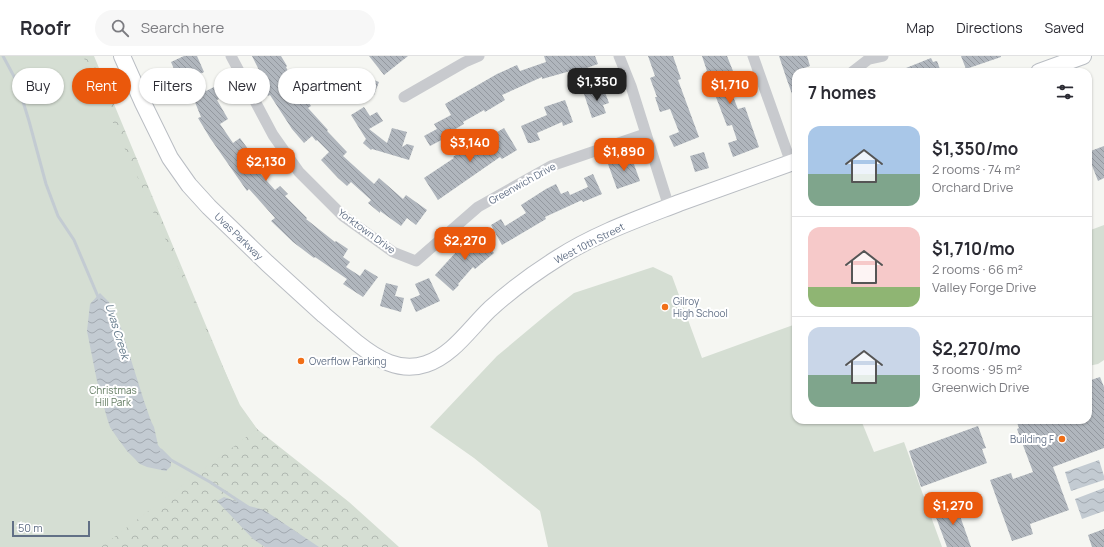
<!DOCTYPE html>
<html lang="en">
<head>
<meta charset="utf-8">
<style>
  body { margin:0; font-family:Manrope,sans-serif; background:#f7f7f7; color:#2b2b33; height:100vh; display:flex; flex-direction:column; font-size:15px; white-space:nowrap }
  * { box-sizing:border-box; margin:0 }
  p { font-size:13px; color:#7c7c81 }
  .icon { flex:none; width:22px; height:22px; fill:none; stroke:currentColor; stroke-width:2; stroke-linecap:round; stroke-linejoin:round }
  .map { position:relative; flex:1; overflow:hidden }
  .sheet { position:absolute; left:792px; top:12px; width:300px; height:356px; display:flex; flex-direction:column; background:#fff; border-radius:12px; box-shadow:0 1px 3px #0004 }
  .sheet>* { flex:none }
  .top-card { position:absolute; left:12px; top:12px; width:380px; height:36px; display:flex; gap:8px }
  .scale { position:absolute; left:12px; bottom:10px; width:78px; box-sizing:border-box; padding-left:4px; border:2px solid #627086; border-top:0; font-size:11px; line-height:14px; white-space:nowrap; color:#627086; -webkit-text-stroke:3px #fff; paint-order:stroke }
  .price { position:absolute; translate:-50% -34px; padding:0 9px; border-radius:8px; background:#ea580c; color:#fff; font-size:13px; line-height:26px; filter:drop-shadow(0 1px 2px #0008) }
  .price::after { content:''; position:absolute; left:50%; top:24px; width:12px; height:9px; margin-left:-6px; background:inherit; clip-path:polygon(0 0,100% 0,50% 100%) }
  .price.on { background:#222; color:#fff }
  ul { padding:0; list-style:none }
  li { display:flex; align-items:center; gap:12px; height:100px; padding:0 16px }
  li+li { border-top:1px solid #e1e1e2 }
  li span { display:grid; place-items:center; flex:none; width:112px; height:80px; border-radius:12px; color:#555 }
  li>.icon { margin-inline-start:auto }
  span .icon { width:48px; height:48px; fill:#fffc; stroke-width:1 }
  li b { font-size:17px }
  h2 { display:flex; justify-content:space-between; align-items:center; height:48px; padding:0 16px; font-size:17px }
  .pill { padding:0 14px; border-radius:18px; background:#fff; box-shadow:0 1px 3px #0004; font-size:14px; line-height:36px }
  .pill.on { background:#ea580c; color:#fff }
  header { display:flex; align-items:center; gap:24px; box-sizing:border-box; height:56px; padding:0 20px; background:#fff; border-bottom:1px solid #e1e1e2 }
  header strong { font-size:19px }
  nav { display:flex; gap:22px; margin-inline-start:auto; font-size:14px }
  .search { width:280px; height:36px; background:#f7f7f7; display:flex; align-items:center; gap:10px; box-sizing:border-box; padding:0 14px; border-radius:22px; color:#7c7c81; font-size:15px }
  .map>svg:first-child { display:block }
  .forest { fill:url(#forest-crowns) }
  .green { fill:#d5ded3 }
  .water { fill:url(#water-waves) }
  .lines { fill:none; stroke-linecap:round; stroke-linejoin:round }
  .stream { stroke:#c3cbd2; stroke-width:3 }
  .building { fill:url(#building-back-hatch) }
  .secondary-casing { stroke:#b9bdc3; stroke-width:18 }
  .street { stroke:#c8cace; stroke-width:11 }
  .secondary { stroke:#fff; stroke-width:16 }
  .poi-dot { fill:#f16f17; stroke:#fff; stroke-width:1.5 }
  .labels { text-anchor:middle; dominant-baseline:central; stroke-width:4; stroke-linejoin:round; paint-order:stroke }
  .street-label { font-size:10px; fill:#627086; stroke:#fff }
  .poi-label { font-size:10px; fill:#627086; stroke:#fff; text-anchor:start }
  .park-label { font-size:10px; fill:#637c62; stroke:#fff }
  .water-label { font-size:11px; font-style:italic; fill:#63798a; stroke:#fff }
</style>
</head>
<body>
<header>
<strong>Roofr</strong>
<div class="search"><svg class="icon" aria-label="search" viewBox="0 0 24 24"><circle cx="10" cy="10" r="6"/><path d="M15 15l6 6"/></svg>Search here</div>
<nav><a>Map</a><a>Directions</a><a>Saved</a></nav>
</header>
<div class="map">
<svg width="1104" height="491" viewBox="0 0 1104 491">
  <defs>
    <pattern id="forest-crowns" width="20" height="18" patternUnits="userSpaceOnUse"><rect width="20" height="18" fill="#d5ded3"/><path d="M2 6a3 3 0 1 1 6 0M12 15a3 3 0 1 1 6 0" fill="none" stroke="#b0b8b1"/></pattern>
    <pattern id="water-waves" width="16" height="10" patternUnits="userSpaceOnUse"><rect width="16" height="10" fill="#c3cbd2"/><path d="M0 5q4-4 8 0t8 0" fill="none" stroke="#a2a9b0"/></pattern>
    <pattern id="building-back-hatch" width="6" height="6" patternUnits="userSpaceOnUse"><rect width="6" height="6" fill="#b0b6bd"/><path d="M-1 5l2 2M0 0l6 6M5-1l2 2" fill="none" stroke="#93989f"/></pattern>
  </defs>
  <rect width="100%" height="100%" fill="#f5f6f2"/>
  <polygon class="forest" points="0,0 94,0 239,349 257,373 349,446 399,491 74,491"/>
  <g class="green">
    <polygon points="0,0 83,0 240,349 257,373 101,491 0,491"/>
    <polygon points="1104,169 1104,304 1098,308 1088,310 1088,175"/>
    <polygon points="653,211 672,220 702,302 796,268 796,364 861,364 874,396 904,386 942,491 548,491 540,455 474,402 430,371 497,300 552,254 574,237"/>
  </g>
  <g class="water">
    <polygon points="100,237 109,246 112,257 115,264 121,272 144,345 151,365 154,371 158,389 171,406 171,410 166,415 147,411 140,408 127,395 116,380 110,371 107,362 97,325 87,275 90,248"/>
    <polygon points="1099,404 1104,420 1104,424 1071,435 1065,416"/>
    <polygon points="1104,432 1104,455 1082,463 1075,443"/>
    <polygon points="224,441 249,450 264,454 319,491 265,491 253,483 217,445"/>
  </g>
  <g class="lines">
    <g class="stream">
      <polyline points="3,0 17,26 29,65 46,128 58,160 74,184 99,243"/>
      <polyline points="161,394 171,404 210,426 248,451"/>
    </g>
  </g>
  <g class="building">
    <polygon points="184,0 197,0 204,16 200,18 206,35 214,31 219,43 217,44 228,63 220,68 233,87 240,82 261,111 257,114 275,134 280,130 288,138 285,140 307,162 306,163 335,186 336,185 348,193 343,201 350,206 346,211 360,220 365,213 378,221 363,241 343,228 347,223 315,201 314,202 293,186 271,165 275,162 249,133 247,135 210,82 198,62 201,61 186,24 180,27 171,6"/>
    <polygon points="252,0 281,0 287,10 286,11 296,32 298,31 311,50 308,52 328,74 327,75 347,96 343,100 374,128 379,122 403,143 406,139 427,154 416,169 407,162 401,170 380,155 380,157 368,147 371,144 351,126 347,130 338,122 321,104 329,96 317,84 316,85 312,80 304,87 292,73 270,39 268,40 256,18 260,16"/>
    <polygon points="369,0 408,0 384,19"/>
    <polygon points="544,0 595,0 598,8 575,16 574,14 542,23 542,21 502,39 505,44 485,56 484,54 463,66 464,68 452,75 453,78 430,90 424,80 437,73 434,68 451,59 445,48 497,18 517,9 520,15 546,6"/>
    <polygon points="648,0 673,0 681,23 678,24 699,81 674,91 669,80 679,76 670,53 660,56 655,41 657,41 650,22 655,20"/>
    <polygon points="702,0 727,0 735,20 726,23 738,53 745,51 759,91 733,101 728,87 737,84 732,69 727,70 706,15 707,15"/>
    <polygon points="779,0 807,0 810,10 796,15 796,46 795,46 787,24"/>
    <polygon points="961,0 1001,0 1001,1 966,13"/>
    <polygon points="931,2 933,6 937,5 941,16 896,16"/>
    <polygon points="351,15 379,26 374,39 351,30 360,45 342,38"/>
    <polygon points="603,31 609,47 603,49 606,57 592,62 584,38"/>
    <polygon points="565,44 573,66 563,70 562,66 537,77 540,84 531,87 528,87 521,70 547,59 544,51"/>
    <polygon points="364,51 370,60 377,56 383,65 369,73 387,87 392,72 407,76 402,91 407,88 414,90 409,104 372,93 371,94 363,87 366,83 351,59"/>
    <polygon points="504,72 517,94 502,103 500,101 438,144 424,122 454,102 453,101 475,86 477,88"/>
    <polygon points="1104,90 1104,122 1098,125 1088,99 1088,96"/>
    <polygon points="704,96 709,112 695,116 690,100"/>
    <polygon points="631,100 640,125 617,133 608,108"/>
    <polygon points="593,118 602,138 583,146 582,144 545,161 546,163 502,189 491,169 501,163 505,170 526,157 521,149 546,133 556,128 561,138 568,135 570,139 588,131 584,122"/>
    <polygon points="477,176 494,197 475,213 473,211 458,228 459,229 453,235 435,219 459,193 458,192"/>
    <polygon points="429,222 440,245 416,256 410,243 420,239 415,228"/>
    <polygon points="386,227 398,230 395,240 404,242 401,256 380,250"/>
    <polygon points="1100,321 1104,331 1104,392 1053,411 1069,454 1030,468 1033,478 1012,485 990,424 1011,417 1013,423 1033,416 1017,373 1019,372 1016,364 1088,364 1088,325"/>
    <polygon points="978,370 986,392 982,393 987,407 921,431 909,395"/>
    <polygon points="956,448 957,452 965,449 968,457 960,460 971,491 947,491 934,456"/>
    <polygon points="1104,473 1104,491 1092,491 1088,479"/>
  </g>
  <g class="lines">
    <g class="secondary-casing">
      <g id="secondary">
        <path d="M122,0L143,47L170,102L189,129L209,151L267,207L324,259L357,287C377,303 400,317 426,308C453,299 470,272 490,253C511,234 534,217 558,202C595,178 638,163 679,147C718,133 757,119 796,105"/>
        <polyline points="1039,16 1083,0"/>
      </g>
    </g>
    <g class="street">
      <polyline points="231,0 273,79 299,116 343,160 393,196 416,205 478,151 551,110 645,78"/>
      <polyline points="619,0 631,30 669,151"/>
      <polyline points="753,0 791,107"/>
      <polyline points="852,16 869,3 883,0"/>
      <polyline points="404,41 465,6 479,0"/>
    </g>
    <use href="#secondary" class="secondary"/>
  </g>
  <g class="poi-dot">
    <circle cx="665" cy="251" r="4"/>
    <circle cx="301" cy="305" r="4"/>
    <circle cx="1062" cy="383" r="4"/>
  </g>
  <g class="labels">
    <g class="street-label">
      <text transform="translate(522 127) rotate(-29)">Greenwich Drive</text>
      <text transform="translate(367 175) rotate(36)">Yorktown Drive</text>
      <text transform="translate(239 180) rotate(44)">Uvas Parkway</text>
      <text transform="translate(589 187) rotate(-27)">West 10th Street</text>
    </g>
    <g class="poi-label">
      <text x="673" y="245">Gilroy<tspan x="673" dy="12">High School</tspan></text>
      <text x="309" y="305">Overflow Parking</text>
      <text x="1054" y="383" text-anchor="end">Building F</text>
    </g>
    <g class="park-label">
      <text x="113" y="334">Christmas<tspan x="113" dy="12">Hill Park</tspan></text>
    </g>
    <g class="water-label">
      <text transform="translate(118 275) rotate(73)">Uvas Creek</text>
    </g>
  </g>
</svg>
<div class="scale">50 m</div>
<b class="price on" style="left:597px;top:46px">$1,350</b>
<b class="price" style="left:730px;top:49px">$1,710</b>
<b class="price" style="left:470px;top:107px">$3,140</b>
<b class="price" style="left:624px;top:116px">$1,890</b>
<b class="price" style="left:266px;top:126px">$2,130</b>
<b class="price" style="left:465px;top:205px">$2,270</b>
<b class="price" style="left:953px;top:470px">$1,270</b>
<div class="top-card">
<a class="pill">Buy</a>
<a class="pill on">Rent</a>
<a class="pill">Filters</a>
<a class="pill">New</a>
<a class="pill">Apartment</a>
</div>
<section class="sheet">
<h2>7 homes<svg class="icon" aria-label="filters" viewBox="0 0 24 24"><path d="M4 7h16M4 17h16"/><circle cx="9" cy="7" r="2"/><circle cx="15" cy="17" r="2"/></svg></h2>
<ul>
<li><span style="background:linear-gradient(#a9c7e8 60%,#7fa58c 0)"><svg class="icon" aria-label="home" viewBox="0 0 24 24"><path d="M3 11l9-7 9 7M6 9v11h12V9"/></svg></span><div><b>$1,350/mo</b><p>2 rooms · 74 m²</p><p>Orchard Drive</p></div></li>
<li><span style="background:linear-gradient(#f6c9c9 75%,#8fb573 0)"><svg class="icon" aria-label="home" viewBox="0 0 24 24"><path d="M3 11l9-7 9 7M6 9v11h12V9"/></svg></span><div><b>$1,710/mo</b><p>2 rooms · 66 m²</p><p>Valley Forge Drive</p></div></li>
<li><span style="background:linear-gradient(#c9d6e8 60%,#7fa58c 0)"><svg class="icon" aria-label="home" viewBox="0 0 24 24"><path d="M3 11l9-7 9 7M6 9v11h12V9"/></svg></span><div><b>$2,270/mo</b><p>3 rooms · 95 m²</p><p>Greenwich Drive</p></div></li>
</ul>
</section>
</div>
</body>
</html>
